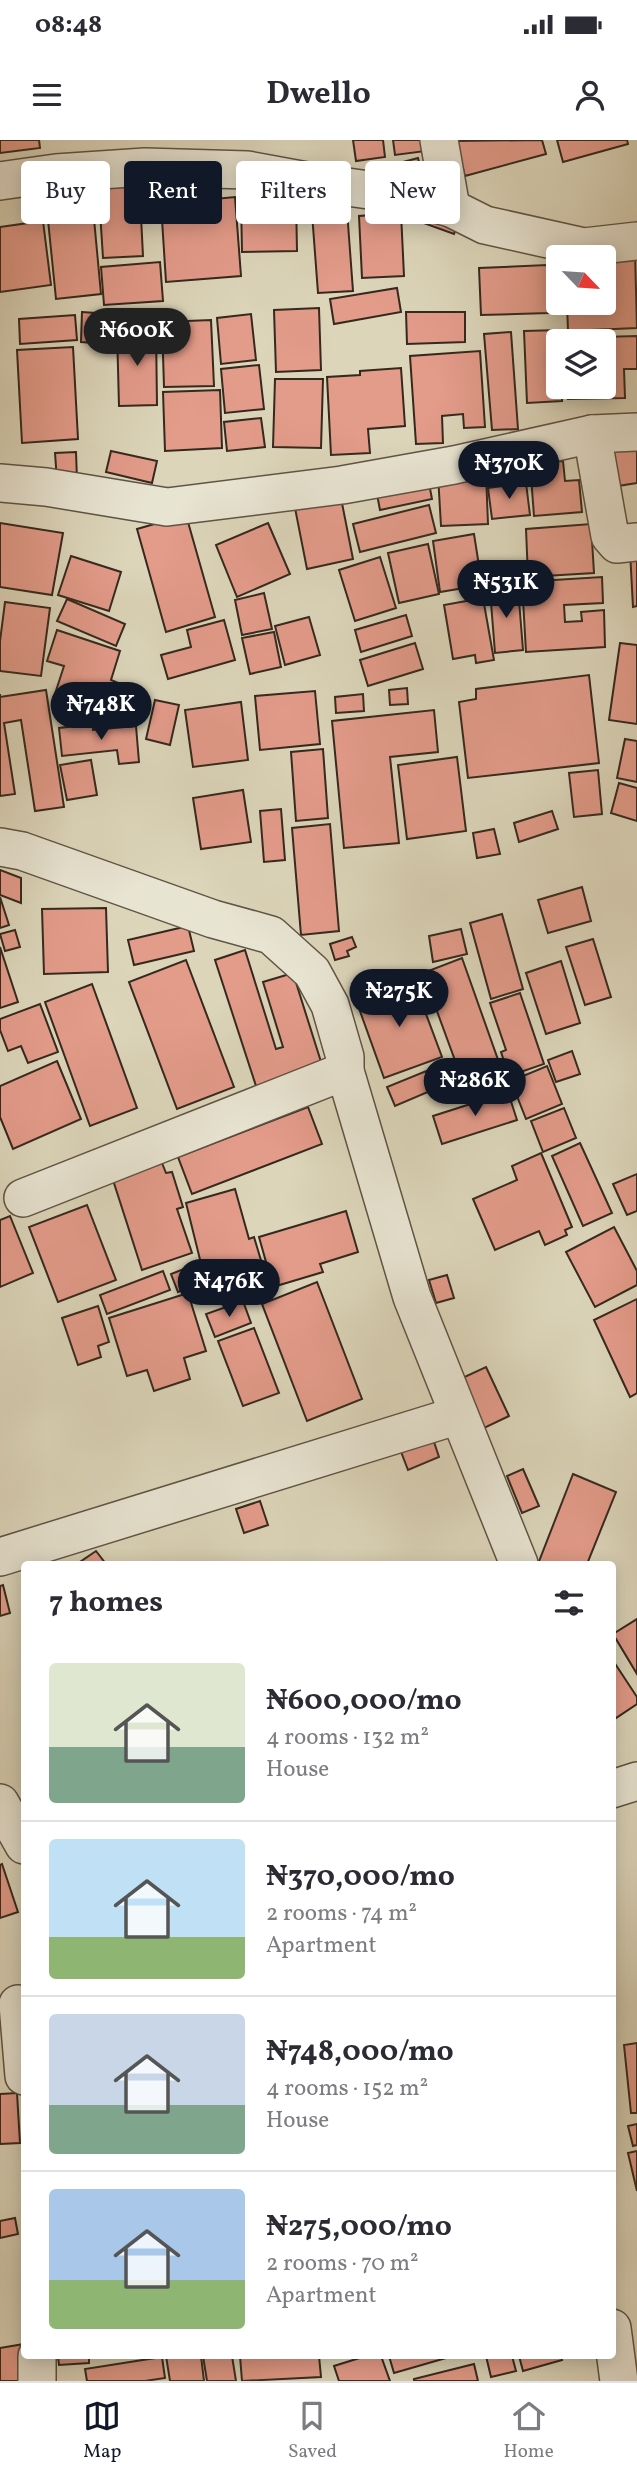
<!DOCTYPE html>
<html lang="en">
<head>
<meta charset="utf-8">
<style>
  body { margin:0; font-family:Vollkorn,serif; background:#f2f2f3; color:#2b2b33; height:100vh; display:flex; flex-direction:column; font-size:26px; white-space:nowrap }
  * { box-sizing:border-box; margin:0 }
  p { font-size:23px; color:#7c7c81 }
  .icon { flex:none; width:38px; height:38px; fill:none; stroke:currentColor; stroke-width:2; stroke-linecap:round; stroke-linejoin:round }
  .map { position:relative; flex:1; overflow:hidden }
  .sheet { position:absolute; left:21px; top:1421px; width:595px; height:798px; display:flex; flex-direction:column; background:#fff; border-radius:7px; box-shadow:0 4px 18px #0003 }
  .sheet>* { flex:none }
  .guide { position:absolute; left:21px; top:21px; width:595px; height:63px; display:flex; gap:14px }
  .needle { width:46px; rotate:115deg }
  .buttons { position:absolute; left:546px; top:105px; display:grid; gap:14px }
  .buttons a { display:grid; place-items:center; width:70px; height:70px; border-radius:7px; background:#fff; box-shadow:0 4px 18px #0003; font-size:35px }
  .price { position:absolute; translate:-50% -60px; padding:0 16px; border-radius:24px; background:#111827; color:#fff; font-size:23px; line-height:46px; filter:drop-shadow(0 2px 4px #0008) }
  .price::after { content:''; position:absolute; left:50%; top:42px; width:21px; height:16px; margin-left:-10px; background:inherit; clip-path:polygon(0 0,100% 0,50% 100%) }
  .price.on { background:#222; color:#fff }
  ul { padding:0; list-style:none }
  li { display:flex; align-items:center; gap:21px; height:175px; padding:0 28px }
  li+li { border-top:2px solid #e1e1e2 }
  li span { display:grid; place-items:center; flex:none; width:196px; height:140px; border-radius:7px; color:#555 }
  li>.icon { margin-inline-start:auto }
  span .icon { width:84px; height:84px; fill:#fffc; stroke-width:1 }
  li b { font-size:30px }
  h2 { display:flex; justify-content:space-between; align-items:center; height:84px; padding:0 28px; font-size:30px }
  .chip { padding:0 24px; border-radius:7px; background:#fff; box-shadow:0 4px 18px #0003; font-size:24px; line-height:63px }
  .chip.on { background:#111827; color:#fff }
  .status { display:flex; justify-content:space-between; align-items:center; height:49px; padding:0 35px; background:#fff; direction:ltr }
  .status svg { height:19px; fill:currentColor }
  header { display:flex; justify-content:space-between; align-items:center; height:91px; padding:0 28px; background:#fff; font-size:32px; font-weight:700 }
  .dock { display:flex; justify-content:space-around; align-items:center; height:98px; border-top:2px solid #e1e1e2; background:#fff; font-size:19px; color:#7c7c81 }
  .dock a { display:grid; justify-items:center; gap:4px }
  .dock .on { color:#111827 }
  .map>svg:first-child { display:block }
  .building { fill:#e39b8a; stroke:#35291e; stroke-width:2 }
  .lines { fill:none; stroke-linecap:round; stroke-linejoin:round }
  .street-casing { stroke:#5f5445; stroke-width:40 }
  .street { stroke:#e8e4d2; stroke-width:37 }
</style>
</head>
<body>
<div class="status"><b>08:48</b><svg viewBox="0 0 49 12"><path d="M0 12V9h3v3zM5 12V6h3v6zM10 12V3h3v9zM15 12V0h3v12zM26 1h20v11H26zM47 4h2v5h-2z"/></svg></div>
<header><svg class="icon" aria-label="menu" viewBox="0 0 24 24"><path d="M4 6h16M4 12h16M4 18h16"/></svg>Dwello<svg class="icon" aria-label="person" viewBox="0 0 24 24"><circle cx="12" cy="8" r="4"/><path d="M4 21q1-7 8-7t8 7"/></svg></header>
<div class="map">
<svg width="637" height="2241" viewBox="0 0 637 2241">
  <rect width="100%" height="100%" fill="#dcd5ba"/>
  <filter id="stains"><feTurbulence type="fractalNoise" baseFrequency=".00286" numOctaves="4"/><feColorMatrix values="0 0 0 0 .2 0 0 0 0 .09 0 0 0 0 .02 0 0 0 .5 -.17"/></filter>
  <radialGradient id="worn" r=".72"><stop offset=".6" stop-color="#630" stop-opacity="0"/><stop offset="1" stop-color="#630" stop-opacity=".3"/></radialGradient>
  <g class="building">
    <polygon points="0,0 39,0 40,8 0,13"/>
    <polygon points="353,0 383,0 385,17 356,21"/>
    <polygon points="393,0 425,0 426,11 395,15"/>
    <polygon points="542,0 546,14 465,36 455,1"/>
    <polygon points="557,0 627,0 628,4 563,22"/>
    <polygon points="418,18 422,34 408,38 403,22"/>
    <polygon points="139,37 143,116 103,118 98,40"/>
    <polygon points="235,57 241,136 166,142 161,64"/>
    <polygon points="346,57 353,151 318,153 311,60"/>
    <polygon points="296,59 297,111 242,112 241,60"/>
    <polygon points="424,67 459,79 454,94 418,81"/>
    <polygon points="81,70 82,80 94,79 101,154 56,159 48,80 61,78 60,72"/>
    <polygon points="401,73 404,136 362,138 359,76"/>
    <polygon points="43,81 51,145 0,152 0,87"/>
    <polygon points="635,112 637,188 568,191 567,163 604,163 604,117"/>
    <polygon points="160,122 163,161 104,165 101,127"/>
    <polygon points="547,125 549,173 481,175 479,128"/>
    <polygon points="397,148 401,172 334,184 330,159"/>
    <polygon points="319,168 321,230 276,232 274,170"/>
    <polygon points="82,172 95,173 94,203 81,202"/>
    <polygon points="406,172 465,172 465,202 407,204"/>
    <polygon points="251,174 256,220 221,224 217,178"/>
    <polygon points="75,175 77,200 20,204 19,179"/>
    <polygon points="211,180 214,246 164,247 162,182"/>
    <polygon points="156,190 157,265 119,266 117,191"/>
    <polygon points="560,190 558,247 562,247 562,261 527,263 524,191"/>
    <polygon points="511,192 518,289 492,290 484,194"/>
    <polygon points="637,196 637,229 624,229 625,258 568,259 568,247 604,247 604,201 567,201 567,198"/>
    <polygon points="73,207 78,299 22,303 17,210"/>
    <polygon points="480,211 485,287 464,288 463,274 442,276 443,303 416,304 410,216"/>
    <polygon points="259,225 264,269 225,273 221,229"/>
    <polygon points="401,228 405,286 368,289 370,313 331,315 327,237 360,235 360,231"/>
    <polygon points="275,239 323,239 321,308 273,307"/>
    <polygon points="220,250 222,308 165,311 163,252"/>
    <polygon points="261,278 265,307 227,311 224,282"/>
    <polygon points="637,305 637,343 618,346 613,309"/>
    <polygon points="111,311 157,321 152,343 106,332"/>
    <polygon points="76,312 77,340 57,341 55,313"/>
    <polygon points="563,321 565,341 579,340 582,372 534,376 530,323"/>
    <polygon points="427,333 432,359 380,370 375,344"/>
    <polygon points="486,333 488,384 441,386 438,335"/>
    <polygon points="526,343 530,375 492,379 488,348"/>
    <polygon points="341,358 353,419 307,429 295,368"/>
    <polygon points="429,365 436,393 360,412 353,384"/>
    <polygon points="186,375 215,477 166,492 137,389"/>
    <polygon points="0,383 63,393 52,455 0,447"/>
    <polygon points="268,383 290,434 237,457 216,405"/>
    <polygon points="591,384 594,433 528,437 526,389"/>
    <polygon points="474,394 482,445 440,452 433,401"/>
    <polygon points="428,404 439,454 399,463 388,413"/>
    <polygon points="630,411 637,411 637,466 633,467"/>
    <polygon points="71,416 121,432 109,471 58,455"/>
    <polygon points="380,417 396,468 355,481 339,430"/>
    <polygon points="602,437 603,463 564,465 565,482 582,481 581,472 604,470 605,507 526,512 522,442"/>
    <polygon points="518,448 523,510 495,513 490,450"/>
    <polygon points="264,453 272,489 242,495 235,460"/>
    <polygon points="483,458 494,520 476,523 475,515 453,519 444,465"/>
    <polygon points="67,459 125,484 116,506 57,481"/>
    <polygon points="5,462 50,468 41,536 0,531 0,501"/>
    <polygon points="406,475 412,496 361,512 355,490"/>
    <polygon points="309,477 320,515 285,525 275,486"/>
    <polygon points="224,480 235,520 168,539 161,515 191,507 187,490"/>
    <polygon points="57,490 120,511 111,540 123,545 111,582 52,563 64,526 47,521"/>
    <polygon points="274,492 281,527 250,534 242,498"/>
    <polygon points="415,503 423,529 368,546 360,520"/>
    <polygon points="620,503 637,505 637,584 609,580"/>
    <polygon points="589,535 599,623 468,638 459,562 476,559 476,549"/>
    <polygon points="407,548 408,564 390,565 389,550"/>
    <polygon points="46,550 64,667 35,671 21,580 4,583 15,654 0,656 0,554 0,557"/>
    <polygon points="315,551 320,604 260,610 255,556"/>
    <polygon points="363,554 364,571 336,573 335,557"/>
    <polygon points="155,560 179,565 170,605 146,599"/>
    <polygon points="241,562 248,620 193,627 185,570"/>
    <polygon points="434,570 438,612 390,617 399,703 344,708 332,581"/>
    <polygon points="93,584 93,590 136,586 139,622 119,624 117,610 62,616 59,588"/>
    <polygon points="625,599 637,601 637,642 617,638"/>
    <polygon points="323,609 328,678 296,681 291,612"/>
    <polygon points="457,617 466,691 407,699 398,625"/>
    <polygon points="91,620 97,655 67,660 60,625"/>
    <polygon points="598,630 602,674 574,677 569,633"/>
    <polygon points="619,643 637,648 637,681 611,673"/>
    <polygon points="243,650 251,702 201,709 193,658"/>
    <polygon points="281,669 285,720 264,722 260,671"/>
    <polygon points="552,671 558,689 519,702 514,683"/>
    <polygon points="330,684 339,791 301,795 292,688"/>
    <polygon points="494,689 500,714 477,718 473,693"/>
    <polygon points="0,730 21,738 21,763 0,755"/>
    <polygon points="582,747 591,781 548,793 538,760"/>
    <polygon points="0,757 9,785 0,788"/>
    <polygon points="106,768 108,832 44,834 42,769"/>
    <polygon points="502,774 523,849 491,859 470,783"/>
    <polygon points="188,786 194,811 134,825 128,800"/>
    <polygon points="461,789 467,814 433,822 429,796"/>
    <polygon points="15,790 20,807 5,811 0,794"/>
    <polygon points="352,797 356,807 347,811 349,816 335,820 330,804"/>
    <polygon points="593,799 611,857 585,865 566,807"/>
    <polygon points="0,807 18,862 0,868"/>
    <polygon points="245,810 276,909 283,907 263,842 293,833 322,925 257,949 215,820"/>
    <polygon points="462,818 502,931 464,945 423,833"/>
    <polygon points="186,820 234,947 177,969 129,842"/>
    <polygon points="561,821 580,883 546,894 526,833"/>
    <polygon points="413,839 442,917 384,938 356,860"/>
    <polygon points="92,844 137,968 90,986 45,862"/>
    <polygon points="520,853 544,924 509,936 501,912 506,910 490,863"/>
    <polygon points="40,864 58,912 28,923 21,906 8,911 0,890 0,879"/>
    <polygon points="572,911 580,934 556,942 548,920"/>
    <polygon points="57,921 81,979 13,1009 0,977 0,946"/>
    <polygon points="441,925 449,943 395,966 387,947"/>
    <polygon points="547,926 562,964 526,979 511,941"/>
    <polygon points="508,952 517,980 442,1004 433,976"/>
    <polygon points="308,967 322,1004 192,1054 178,1017"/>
    <polygon points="564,968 576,998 543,1012 531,981"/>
    <polygon points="580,1003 612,1073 583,1086 552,1016"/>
    <polygon points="541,1013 572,1087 565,1090 567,1095 545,1105 539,1091 495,1110 473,1059 517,1040 512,1026"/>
    <polygon points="162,1023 166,1033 172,1032 183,1067 177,1069 192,1113 142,1130 113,1040"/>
    <polygon points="637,1034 637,1071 627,1075 613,1044"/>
    <polygon points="235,1049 249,1099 254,1097 269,1147 211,1164 186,1063"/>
    <polygon points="87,1065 116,1140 58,1162 29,1087"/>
    <polygon points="346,1071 358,1112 320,1124 323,1132 273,1147 259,1097"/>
    <polygon points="10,1076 33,1133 0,1147 0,1080"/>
    <polygon points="614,1087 637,1131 637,1145 595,1167 566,1112"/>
    <polygon points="189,1127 195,1146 178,1152 171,1134"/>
    <polygon points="163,1131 170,1150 107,1174 100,1155"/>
    <polygon points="447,1135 454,1158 436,1163 429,1140"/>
    <polygon points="317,1142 362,1259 307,1281 262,1164"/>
    <polygon points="188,1153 206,1211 184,1218 190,1239 154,1251 147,1230 127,1236 109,1178"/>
    <polygon points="637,1159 637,1253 630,1257 594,1180"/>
    <polygon points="243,1161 251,1183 215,1197 206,1174"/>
    <polygon points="98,1166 109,1202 98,1206 101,1217 78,1225 62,1178"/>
    <polygon points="254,1188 279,1253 243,1266 218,1201"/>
    <polygon points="486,1227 509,1276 482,1289 458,1240"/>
    <polygon points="432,1296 439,1317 408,1330 400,1309"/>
    <polygon points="523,1329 539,1366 522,1373 507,1336"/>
    <polygon points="573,1334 616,1352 587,1424 538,1424"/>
    <polygon points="260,1361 268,1385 244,1393 236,1369"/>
    <polygon points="96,1411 106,1424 82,1424 80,1422"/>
    <polygon points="3,1445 10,1473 0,1476 0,1446"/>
    <polygon points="637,1479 637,1534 613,1494"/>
    <polygon points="612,1519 637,1557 637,1564 616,1578 612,1572"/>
    <polygon points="2,1724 18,1772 0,1778 0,1725"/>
    <polygon points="637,1903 637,1973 631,1973 624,1905"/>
    <polygon points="17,1953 20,2003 0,2004 0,1954"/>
    <polygon points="637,1984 637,2005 633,2006 628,1986"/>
    <polygon points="637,2011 637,2051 628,2013"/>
    <polygon points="15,2078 18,2094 0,2098 0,2081"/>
    <polygon points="24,2204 30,2241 0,2241 0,2208"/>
    <polygon points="58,2216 89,2216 89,2223 59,2225"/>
    <polygon points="166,2216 201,2216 204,2241 170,2241"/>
    <polygon points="203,2216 232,2216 236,2241 207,2241"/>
    <polygon points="240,2216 319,2216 321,2237 242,2241"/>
    <polygon points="366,2216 381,2216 390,2241 339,2241 334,2226"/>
    <polygon points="389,2216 453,2216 394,2233"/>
    <polygon points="486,2216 512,2216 516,2231 491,2237"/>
    <polygon points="519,2216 561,2216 562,2220 523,2231"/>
    <polygon points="162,2217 165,2238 145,2241 87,2241 85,2229"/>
    <polygon points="474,2224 478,2241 414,2241 414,2239"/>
  </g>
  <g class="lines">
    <g class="street-casing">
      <g id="street">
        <polyline points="439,0 451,68"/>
        <polyline points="0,41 56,33 145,27 247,30 312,42 397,54 451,68 485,85 584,107 637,101"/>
        <polyline points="592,294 610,396 617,404 637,402"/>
        <polyline points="0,343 46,347 167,367 342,345 454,325 592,294 637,292"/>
        <polyline points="0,707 22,711 213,779 271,795 312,832 330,865 345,917 345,931 412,1157 519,1424"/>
        <polyline points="23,1058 345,931"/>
        <polyline points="0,1417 459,1275"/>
        <polyline points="612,1649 637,1641"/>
        <polyline points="0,1663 24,1705"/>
        <polyline points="18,1864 24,1936"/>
        <polyline points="612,2188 619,2241"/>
        <polyline points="37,2241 37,2216"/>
      </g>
    </g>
    <use href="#street" class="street"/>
  </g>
  <rect width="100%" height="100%" filter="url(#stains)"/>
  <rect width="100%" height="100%" fill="url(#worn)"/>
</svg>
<div class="buttons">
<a><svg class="needle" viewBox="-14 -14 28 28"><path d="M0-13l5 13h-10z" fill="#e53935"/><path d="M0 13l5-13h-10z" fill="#7c7c81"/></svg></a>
<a><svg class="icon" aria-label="layers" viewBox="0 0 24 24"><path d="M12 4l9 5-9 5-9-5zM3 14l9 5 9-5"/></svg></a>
</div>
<b class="price on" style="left:137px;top:228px">₦600K</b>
<b class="price" style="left:509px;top:361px">₦370K</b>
<b class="price" style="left:506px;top:480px">₦531K</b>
<b class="price" style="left:101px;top:602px">₦748K</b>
<b class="price" style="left:399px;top:889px">₦275K</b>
<b class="price" style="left:475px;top:978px">₦286K</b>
<b class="price" style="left:229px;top:1179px">₦476K</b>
<div class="guide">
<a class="chip">Buy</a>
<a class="chip on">Rent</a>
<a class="chip">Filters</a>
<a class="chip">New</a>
</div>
<section class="sheet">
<h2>7 homes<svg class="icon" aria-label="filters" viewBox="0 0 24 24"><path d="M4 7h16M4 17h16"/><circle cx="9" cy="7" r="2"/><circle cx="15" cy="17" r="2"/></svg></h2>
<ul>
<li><span style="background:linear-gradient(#dfe7d0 60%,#7fa58c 0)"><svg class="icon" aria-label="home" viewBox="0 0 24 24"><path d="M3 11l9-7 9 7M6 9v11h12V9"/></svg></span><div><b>₦600,000/mo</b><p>4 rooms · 132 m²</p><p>House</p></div></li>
<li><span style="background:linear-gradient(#bfe0f5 70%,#8fb573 0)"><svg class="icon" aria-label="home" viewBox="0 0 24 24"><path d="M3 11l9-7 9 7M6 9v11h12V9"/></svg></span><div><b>₦370,000/mo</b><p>2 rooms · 74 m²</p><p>Apartment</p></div></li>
<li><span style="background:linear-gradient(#c9d6e8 65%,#7fa58c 0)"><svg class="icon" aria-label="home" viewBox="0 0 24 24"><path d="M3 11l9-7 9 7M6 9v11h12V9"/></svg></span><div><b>₦748,000/mo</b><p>4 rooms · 152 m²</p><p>House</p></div></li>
<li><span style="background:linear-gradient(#a9c7e8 65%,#8fb573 0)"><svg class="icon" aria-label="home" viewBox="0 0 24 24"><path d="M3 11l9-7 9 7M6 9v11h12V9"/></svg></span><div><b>₦275,000/mo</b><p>2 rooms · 70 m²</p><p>Apartment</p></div></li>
</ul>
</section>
</div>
<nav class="dock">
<a class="on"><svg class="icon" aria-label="map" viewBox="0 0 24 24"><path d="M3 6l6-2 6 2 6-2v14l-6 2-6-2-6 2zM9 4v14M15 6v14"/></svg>Map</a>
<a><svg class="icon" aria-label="saved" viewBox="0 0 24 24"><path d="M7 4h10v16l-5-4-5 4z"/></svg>Saved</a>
<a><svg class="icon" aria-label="home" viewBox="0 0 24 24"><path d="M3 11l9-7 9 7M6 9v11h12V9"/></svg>Home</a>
</nav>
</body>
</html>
